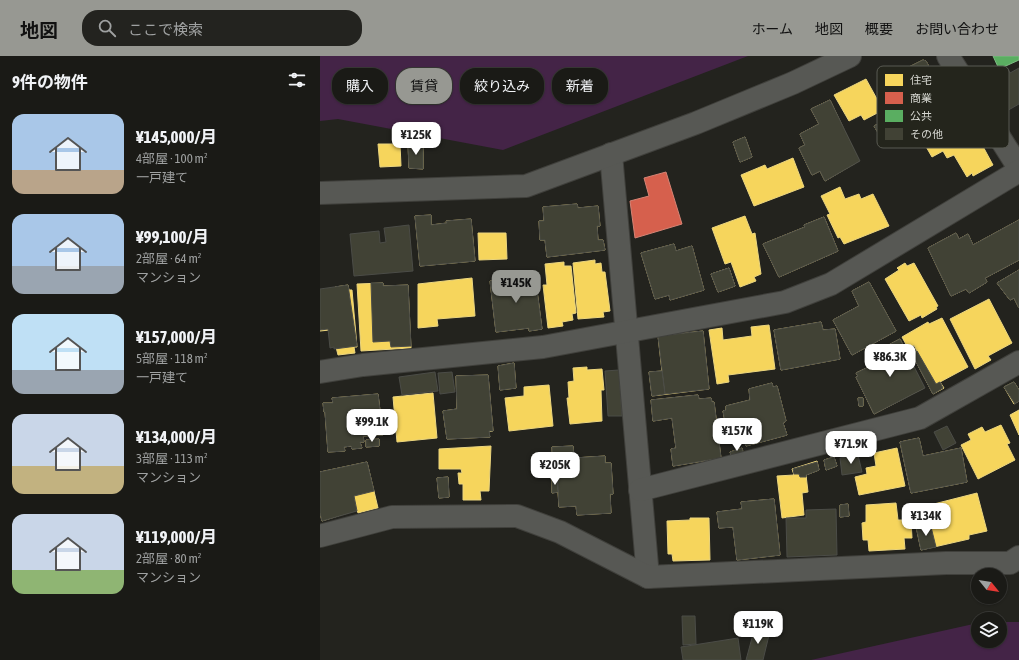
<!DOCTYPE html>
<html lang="ja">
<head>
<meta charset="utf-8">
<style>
  body { margin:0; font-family:"Asap Condensed","Noto Sans JP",sans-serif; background:#23231f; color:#f1f3f6; height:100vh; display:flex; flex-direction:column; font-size:15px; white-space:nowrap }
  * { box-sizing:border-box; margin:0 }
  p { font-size:13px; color:#9fa1a1 }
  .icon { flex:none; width:22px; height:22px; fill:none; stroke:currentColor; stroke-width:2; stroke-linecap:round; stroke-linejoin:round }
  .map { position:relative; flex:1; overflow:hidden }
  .side { display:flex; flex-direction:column; background:#1a1a16; width:320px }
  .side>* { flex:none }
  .guide { position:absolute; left:12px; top:12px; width:380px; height:36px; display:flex; gap:8px }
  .needle { width:26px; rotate:120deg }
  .controls { position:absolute; left:651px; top:512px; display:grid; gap:8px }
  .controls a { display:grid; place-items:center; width:36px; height:36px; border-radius:50%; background:#1a1a16; box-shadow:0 1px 3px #0004,0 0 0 1px #383835; font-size:20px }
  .price { position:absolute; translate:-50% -34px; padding:0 9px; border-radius:8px; background:#fff; color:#222; font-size:13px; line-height:26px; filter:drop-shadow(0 1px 2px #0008) }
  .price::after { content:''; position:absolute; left:50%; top:24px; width:12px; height:9px; margin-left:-6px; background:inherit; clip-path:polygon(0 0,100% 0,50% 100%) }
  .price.current { background:#979892; color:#111 }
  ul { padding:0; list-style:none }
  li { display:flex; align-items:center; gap:12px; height:100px; padding:0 12px }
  li span { display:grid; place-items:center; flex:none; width:112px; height:80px; border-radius:12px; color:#555 }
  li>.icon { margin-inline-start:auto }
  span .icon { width:48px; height:48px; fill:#fffc; stroke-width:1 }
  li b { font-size:17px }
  h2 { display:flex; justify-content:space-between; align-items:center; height:48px; padding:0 12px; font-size:17px }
  .tag { padding:0 14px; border-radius:16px; background:#1a1a16; box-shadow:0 1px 3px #0004,0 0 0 1px #383835; font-size:14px; line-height:36px }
  .tag.current { background:#979892; color:#111 }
  header { display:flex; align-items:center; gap:24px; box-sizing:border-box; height:56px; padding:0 20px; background:#979892; color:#111 }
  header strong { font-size:19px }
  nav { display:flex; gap:22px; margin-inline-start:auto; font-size:14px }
  .search { width:280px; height:36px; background:#23231f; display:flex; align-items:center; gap:10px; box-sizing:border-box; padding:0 14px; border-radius:16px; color:#9fa1a1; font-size:15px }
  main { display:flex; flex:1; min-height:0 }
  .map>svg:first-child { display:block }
  .green { fill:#442447 }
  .homes { fill:#f6d55c; stroke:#ecd67f }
  .shops { fill:#d6604d; stroke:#d68475 }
  .public { fill:#5aae61; stroke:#7fba83 }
  .building { fill:#414235; stroke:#4b4c47 }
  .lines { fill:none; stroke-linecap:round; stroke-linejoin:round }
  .minor-casing { stroke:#40403c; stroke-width:24 }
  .tertiary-casing { stroke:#40403c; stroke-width:24 }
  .minor { stroke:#575854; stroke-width:22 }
  .tertiary { stroke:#575854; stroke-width:22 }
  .key { fill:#24251c; stroke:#595a52; stroke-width:1 }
  .key-label { font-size:11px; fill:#d6d7d1 }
</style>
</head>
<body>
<header>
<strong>地図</strong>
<div class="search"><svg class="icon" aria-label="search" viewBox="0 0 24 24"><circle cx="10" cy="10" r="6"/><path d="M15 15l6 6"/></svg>ここで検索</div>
<nav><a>ホーム</a><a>地図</a><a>概要</a><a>お問い合わせ</a></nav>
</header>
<main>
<section class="side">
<h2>9件の物件<svg class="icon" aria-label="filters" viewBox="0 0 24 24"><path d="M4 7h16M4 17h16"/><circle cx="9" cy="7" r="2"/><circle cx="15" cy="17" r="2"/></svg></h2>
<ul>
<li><span style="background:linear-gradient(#a9c7e8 70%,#b9a48a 0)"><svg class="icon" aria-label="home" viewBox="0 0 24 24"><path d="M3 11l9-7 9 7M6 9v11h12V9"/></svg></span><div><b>¥145,000/月</b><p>4部屋 · 100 m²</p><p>一戸建て</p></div></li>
<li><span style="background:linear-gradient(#a9c7e8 65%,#9aa5b1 0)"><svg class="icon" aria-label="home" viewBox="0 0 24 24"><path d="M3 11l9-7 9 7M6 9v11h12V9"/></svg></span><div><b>¥99,100/月</b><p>2部屋 · 64 m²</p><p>マンション</p></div></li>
<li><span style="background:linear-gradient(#bfe0f5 70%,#9aa5b1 0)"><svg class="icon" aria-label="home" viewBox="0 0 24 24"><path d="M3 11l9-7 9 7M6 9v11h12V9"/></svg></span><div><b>¥157,000/月</b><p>5部屋 · 118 m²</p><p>一戸建て</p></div></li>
<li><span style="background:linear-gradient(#c9d6e8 65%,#c2b280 0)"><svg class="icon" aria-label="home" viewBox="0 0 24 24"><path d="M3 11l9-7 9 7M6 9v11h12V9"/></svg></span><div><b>¥134,000/月</b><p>3部屋 · 113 m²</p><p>マンション</p></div></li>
<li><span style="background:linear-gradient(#c9d6e8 70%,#8fb573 0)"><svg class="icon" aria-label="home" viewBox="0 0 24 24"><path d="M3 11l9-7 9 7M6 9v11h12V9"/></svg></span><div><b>¥119,000/月</b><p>2部屋 · 80 m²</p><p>マンション</p></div></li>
</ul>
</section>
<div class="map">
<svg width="699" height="604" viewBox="0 0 699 604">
  <rect width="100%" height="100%" fill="#23231e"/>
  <g class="green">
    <polygon points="0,0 428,0 183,94 18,63 0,65"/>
    <polygon points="680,566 699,566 699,604 491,604 658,567 658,585 680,585"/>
  </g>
  <g class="homes">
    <polygon points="603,4 606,5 632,53 565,88 554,70 571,61 559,39 578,28 573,19"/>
    <polygon points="546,23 563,54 544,64 541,59 529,65 514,39"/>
    <polygon points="510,44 539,105 505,125 500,115 492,119 479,92 485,89 480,78 499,68 491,53"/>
    <polygon points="646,59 673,109 653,120 652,117 647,121 634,99 627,102 623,95 612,101 601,82"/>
    <polygon points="425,81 432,101 420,106 413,86"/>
    <polygon points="58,88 80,88 81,110 60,111"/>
    <polygon points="88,88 103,88 103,113 89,112"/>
    <polygon points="473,102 484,131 434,150 421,119 445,109 447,113"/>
    <polygon points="520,131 525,143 539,138 541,143 553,138 569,170 524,188 520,181 518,182 507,159 510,158 501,140"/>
    <polygon points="257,148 258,152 278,150 280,170 277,170 278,184 283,184 285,194 227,201 225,184 220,184 219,165 224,165 223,151"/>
    <polygon points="111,159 111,169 127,167 126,165 151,163 155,205 100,210 95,160"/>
    <polygon points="425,160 432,178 435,177 441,218 434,221 436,225 420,231 411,206 405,208 392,172"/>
    <polygon points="504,161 518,195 459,221 443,188 485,171 484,169"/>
    <polygon points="699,164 699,204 665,222 667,226 649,237 646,233 631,240 608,192 636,177 639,183 648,178 653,189"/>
    <polygon points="158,177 186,177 187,203 159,204"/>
    <polygon points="354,188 356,195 372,190 384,234 350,244 349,239 335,243 321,197"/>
    <polygon points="275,204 275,208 281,207 282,216 285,216 290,255 283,256 284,261 258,263 253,207"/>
    <polygon points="244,206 244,210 251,210 256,257 252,258 253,264 242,266 243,270 228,272 223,229 227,229 225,208"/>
    <polygon points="585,207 587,210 594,207 618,250 616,251 617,253 602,262 601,259 589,265 565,223 579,214 577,212"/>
    <polygon points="409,212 415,230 398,236 391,218"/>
    <polygon points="699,214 699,252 694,242 690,244 677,227"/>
    <polygon points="215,219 222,273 209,275 209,272 176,276 170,225"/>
    <polygon points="152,222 155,260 117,263 118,270 98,272 98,228"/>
    <polygon points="549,226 576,275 532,299 513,264 539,250 532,235"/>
    <polygon points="63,227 63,230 88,229 91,292 41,295 37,228"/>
    <polygon points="28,229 29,234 32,234 37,291 34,291 35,297 18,299 13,279 12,279 10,274 0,275 0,234 16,233 15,231"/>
    <polygon points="669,243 692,287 668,300 671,304 655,313 630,263"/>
    <polygon points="622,262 648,311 620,326 624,332 613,338 592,298 597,295 594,289 588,292 582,281 608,266 609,268"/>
    <polygon points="501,266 503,274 515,273 520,303 461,314 454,274"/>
    <polygon points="449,269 455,313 408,319 409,326 397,328 389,274 402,272 403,284 432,280 431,271"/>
    <polygon points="383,275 389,333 332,340 329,316 342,315 338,280"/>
    <polygon points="580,283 604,332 554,358 536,321 538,320 536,317 557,307 553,297"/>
    <polygon points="194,307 196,332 180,334 178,310"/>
    <polygon points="267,311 267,314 282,313 284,334 281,334 282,365 250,368 247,342 249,342 248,326 254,325 253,312"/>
    <polygon points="168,319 173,375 168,376 170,381 127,383 123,355 137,353 136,320"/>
    <polygon points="694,326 699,334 699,345 694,348 684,331"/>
    <polygon points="452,327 453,331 457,330 466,365 463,367 467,379 426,390 422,379 408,382 403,355 406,354 406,350 430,344 429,333"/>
    <polygon points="229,329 233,370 189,375 185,342 204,340 204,331"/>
    <polygon points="113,337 117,382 77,386 73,341"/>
    <polygon points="58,338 63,379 43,380 44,386 40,386 42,392 32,393 31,390 24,391 25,395 8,396 5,356 4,356 3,347 13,347 12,342"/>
    <polygon points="378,339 379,343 391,342 392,346 394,346 401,402 353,410 351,393 356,392 352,362 333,365 331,344"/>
    <polygon points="538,342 543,342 543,350 539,350"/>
    <polygon points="699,354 699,379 690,359"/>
    <polygon points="681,369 690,387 687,388 695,404 658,423 641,389 651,384 648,378 662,371 665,376"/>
    <polygon points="599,382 603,400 641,392 647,426 591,437 580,386"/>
    <polygon points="59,383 59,390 46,391 46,384"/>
    <polygon points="171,390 169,435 160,435 161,444 143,444 143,428 139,428 138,417 142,417 141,413 119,413 119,393"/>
    <polygon points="253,390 254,402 285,400 285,407 291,407 293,438 290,438 291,457 257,459 256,450 239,451 238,436 232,437 232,424 237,423 237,415 233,415 232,391"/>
    <polygon points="422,392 423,396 411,399 410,396"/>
    <polygon points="577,392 585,430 539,439 535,421 547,418 546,412 556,410 554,397"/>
    <polygon points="514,401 517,410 506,414 504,404"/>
    <polygon points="497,405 499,414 486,419 488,436 482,437 484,459 462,462 457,420 474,419 472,413"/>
    <polygon points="47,406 58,452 38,457 37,454 2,465 0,457 0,416"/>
    <polygon points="128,421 129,441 119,442 117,422"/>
    <polygon points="657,437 667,475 649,479 649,483 601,494 596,470 610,467 606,450"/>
    <polygon points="454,443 460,499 417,504 413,471 399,472 397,456 422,453 421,446"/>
    <polygon points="576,447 578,464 591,464 592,482 584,482 585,493 549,495 548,484 543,484 542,467 546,466 546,449"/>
    <polygon points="528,448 529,460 520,461 520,449"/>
    <polygon points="370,462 389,462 390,504 353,505 352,498 348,498 347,465 370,464"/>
  </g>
  <polygon class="shops" points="346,116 362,168 315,182 310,145 329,140 324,122"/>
  <polygon class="public" points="673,0 699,0 699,4 679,13"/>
  <g class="building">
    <polygon points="603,4 606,5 632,53 565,88 554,70 571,61 559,39 578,28 573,19"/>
    <polygon points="699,12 699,48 685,56 668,26 688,13 690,17"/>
    <polygon points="510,44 540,105 505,125 500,115 492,119 479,92 485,89 480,78 499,68 491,53"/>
    <polygon points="425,81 432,101 420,106 413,86"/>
    <polygon points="88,88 103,88 103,113 89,112"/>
    <polygon points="257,148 258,152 278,150 280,170 277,170 278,184 283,184 285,194 227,201 225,184 220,184 219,165 224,165 223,151"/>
    <polygon points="111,159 111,169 127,167 126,165 151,163 155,205 100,210 95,160"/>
    <polygon points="504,161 518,195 459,221 443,188 485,171 484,169"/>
    <polygon points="699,164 699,204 665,222 667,226 649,237 646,233 631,240 608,192 636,177 639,183 648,178 653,189"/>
    <polygon points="89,169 93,215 34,220 30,178 59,175 60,187 66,186 64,172"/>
    <polygon points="354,188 356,195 372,190 384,234 350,244 349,239 335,243 321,197"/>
    <polygon points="409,212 415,230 398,236 391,218"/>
    <polygon points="699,214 699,252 694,242 690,244 677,227"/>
    <polygon points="215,219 222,273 209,275 209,272 176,276 170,225"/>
    <polygon points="549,226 576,275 532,299 513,264 539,250 532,235"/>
    <polygon points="51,227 63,227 63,230 88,229 91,290 71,291 70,285 53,286"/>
    <polygon points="28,229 37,290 14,293 14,291 10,292 8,273 0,274 0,233"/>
    <polygon points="501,266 503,274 515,273 520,303 461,314 454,274"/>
    <polygon points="383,275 389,333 345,338 338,280"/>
    <polygon points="580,283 605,332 554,358 536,321 538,320 536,317 557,307 553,297"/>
    <polygon points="597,295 616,328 620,326 623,332 613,338 592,298"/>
    <polygon points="194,307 196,332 180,334 178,310"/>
    <polygon points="299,314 302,360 288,360 285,315"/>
    <polygon points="342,315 345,338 332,340 329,316"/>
    <polygon points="115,316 118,335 82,339 79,321"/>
    <polygon points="132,316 135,336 120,338 118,317"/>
    <polygon points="168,319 173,375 169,375 170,381 127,383 123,355 137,353 136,320"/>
    <polygon points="694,326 699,334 699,345 695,348 684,331"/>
    <polygon points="452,327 453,331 457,330 466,365 463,367 467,379 426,390 422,379 408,382 403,355 406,354 406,350 430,344 429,333"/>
    <polygon points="58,338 63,379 43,380 44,386 40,386 42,392 32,393 31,390 24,391 25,395 8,396 5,356 4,356 3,347 13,347 12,342"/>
    <polygon points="378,339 379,343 391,342 392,346 394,346 401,402 353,410 351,393 356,392 352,362 333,365 331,344"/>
    <polygon points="538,342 543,342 543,350 539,350"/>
    <polygon points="627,370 636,387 623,394 614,376"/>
    <polygon points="599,382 603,400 641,392 647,426 591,437 580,386"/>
    <polygon points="59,383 59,390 46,391 46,384"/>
    <polygon points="253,390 254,402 285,400 285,407 291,407 293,438 290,438 291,457 257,459 256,450 239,451 237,415 233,415 232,391"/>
    <polygon points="422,392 423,396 411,399 410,396"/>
    <polygon points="538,399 542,416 522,419 520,402"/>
    <polygon points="514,401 517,410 506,414 504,404"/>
    <polygon points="47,406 54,435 34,440 37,455 2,465 0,457 0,416"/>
    <polygon points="497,406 499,414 486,419 486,421 480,421 479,418 474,418 473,413"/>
    <polygon points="128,421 129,441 119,442 117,422"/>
    <polygon points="237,423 238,436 232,437 232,424"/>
    <polygon points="454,443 460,499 417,504 413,471 399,472 397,456 422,453 421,446"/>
    <polygon points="528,448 529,460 520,461 520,449"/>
    <polygon points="516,453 517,499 467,501 466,462 486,462 486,454"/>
    <polygon points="610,467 616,491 601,494 596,470"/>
    <polygon points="362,560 375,560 376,588 363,589"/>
    <polygon points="435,571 450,575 443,604 426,604"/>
    <polygon points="418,582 421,604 363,604 361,591"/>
  </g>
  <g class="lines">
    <g class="minor-casing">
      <g id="minor">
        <polyline points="628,0 699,112"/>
        <polyline points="291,98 328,521"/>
        <polyline points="0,316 43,309 223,291 465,246 511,228 699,115"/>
        <polyline points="320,434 600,362 699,306"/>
        <polyline points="0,480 72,461 197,460 240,476 328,521 626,507 690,507 699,501"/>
      </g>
    </g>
    <g class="tertiary-casing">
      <polyline id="tertiary" points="0,137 206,130 376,67 473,27 530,0"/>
    </g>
    <use href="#minor" class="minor"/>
    <use href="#tertiary" class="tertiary"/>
  </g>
  <rect x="557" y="10" width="132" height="82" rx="6" class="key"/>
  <rect x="565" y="18" width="18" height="12" fill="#f6d55c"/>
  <rect x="565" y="36" width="18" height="12" fill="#d6604d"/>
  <rect x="565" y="54" width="18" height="12" fill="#5aae61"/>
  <rect x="565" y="72" width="18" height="12" fill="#414235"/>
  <g class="key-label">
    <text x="590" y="28">住宅</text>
    <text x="590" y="46">商業</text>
    <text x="590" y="64">公共</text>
    <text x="590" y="82">その他</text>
  </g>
</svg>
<div class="controls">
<a><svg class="needle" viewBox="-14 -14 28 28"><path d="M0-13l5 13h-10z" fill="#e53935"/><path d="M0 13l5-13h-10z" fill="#9fa1a1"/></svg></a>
<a><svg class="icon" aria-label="layers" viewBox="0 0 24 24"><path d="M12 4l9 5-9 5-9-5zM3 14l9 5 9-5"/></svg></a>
</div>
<b class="price" style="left:96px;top:100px">¥125K</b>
<b class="price current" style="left:196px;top:248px">¥145K</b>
<b class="price" style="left:570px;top:322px">¥86.3K</b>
<b class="price" style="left:52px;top:387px">¥99.1K</b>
<b class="price" style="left:417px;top:396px">¥157K</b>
<b class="price" style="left:531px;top:409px">¥71.9K</b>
<b class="price" style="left:235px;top:430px">¥205K</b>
<b class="price" style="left:606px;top:481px">¥134K</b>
<b class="price" style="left:438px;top:589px">¥119K</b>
<div class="guide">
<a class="tag">購入</a>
<a class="tag current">賃貸</a>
<a class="tag">絞り込み</a>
<a class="tag">新着</a>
</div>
</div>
</main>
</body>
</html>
